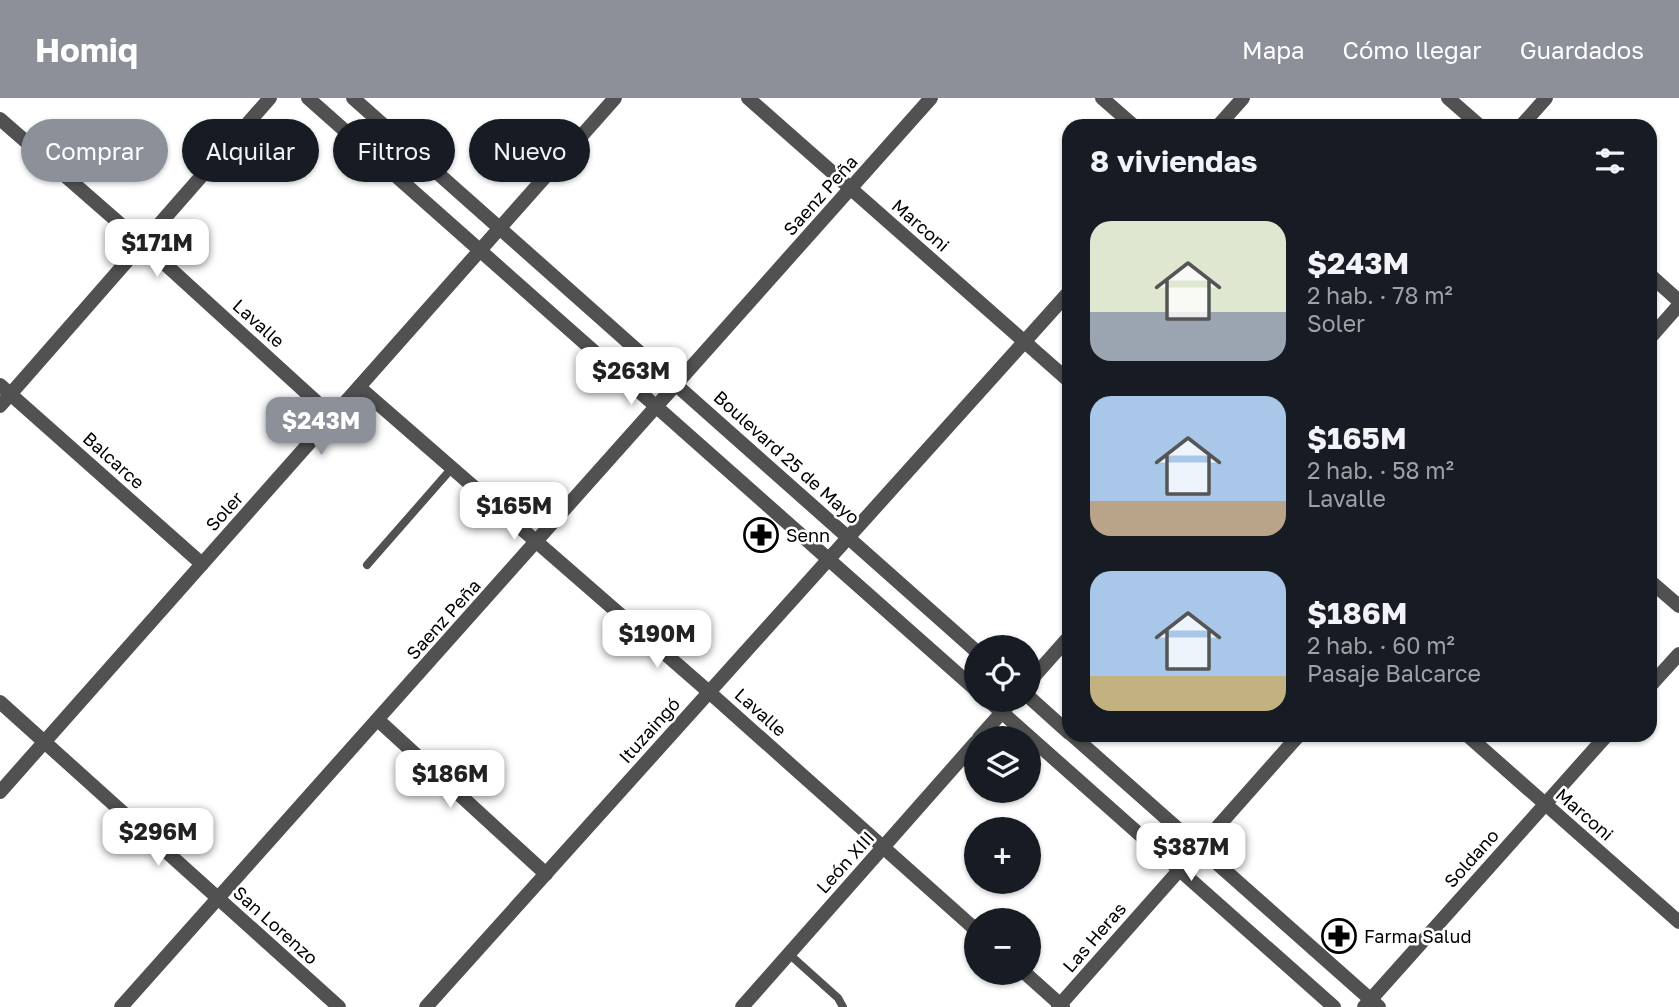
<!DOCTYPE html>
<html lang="es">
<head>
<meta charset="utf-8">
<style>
  body { margin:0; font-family:"Golos Text",sans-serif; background:#20242c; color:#f1f3f6; height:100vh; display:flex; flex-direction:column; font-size:26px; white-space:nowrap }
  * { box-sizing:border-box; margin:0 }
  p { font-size:23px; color:#9ea1a6 }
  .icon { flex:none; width:38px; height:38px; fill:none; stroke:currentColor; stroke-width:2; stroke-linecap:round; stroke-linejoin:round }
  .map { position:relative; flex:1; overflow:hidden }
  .panel { position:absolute; left:1062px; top:21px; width:595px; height:623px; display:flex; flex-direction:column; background:#171b24; border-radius:21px; box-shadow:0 2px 5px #0004 }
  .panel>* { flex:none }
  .hud { position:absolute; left:21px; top:21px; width:665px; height:63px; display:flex; gap:14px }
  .fabs { position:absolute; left:964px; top:537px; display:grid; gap:14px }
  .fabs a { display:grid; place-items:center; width:77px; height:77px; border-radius:50%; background:#171b24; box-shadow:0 2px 5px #0004; font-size:35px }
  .price { position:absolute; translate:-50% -60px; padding:0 16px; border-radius:14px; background:#fff; color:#222; font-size:23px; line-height:46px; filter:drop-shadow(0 2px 4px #0008) }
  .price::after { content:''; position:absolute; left:50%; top:42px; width:21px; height:16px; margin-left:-10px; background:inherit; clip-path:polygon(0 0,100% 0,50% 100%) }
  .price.active { background:#8c9099; color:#fff }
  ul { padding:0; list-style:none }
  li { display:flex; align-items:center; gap:21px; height:175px; padding:0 28px }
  li span { display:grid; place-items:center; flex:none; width:196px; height:140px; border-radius:21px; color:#555 }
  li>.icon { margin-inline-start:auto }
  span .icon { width:84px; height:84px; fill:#fffc; stroke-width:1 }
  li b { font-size:30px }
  h2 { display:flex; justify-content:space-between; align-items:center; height:84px; padding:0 28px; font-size:30px }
  .chip { padding:0 24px; border-radius:32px; background:#171b24; box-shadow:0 2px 5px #0004; font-size:24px; line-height:63px }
  .chip.active { background:#8c9099; color:#fff }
  header { display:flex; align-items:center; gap:42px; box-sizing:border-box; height:98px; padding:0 35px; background:#8c9099; color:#fff }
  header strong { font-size:33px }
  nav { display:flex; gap:38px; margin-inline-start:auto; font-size:24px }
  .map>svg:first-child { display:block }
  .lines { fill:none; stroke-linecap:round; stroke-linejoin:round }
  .service { stroke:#515151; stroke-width:8 }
  .minor { stroke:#515151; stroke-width:14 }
  .tertiary { stroke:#515151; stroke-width:14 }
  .labels { text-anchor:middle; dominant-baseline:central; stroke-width:5; stroke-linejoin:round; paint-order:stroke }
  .street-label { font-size:18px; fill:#000; stroke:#fff }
  .poi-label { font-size:18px; fill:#000; stroke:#fff; text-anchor:start }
</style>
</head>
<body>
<header>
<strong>Homiq</strong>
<nav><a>Mapa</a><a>Cómo llegar</a><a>Guardados</a></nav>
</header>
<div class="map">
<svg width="1679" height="909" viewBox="0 0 1679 909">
  <rect width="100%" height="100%" fill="#fff"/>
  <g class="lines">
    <g class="service">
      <polyline points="367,467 452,370"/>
      <polyline points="789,856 838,900 843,909"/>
    </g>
    <g class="minor">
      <polyline points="748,0 1069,283"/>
      <polyline points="1102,0 1134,28"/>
      <polyline points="1448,0 1480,28"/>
      <polyline points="0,21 142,145 333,319"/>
      <polyline points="1218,28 1243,0"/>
      <polyline points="1521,28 1546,0"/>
      <polyline points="1650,177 1679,203"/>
      <polyline points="1650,240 1679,207"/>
      <polyline points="0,287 202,466"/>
      <polyline points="359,289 709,594 976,832"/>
      <polyline points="0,308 270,0"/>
      <polyline points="1650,483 1679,508"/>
      <polyline points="1029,584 1069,539"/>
      <polyline points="1650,588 1679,556"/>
      <polyline points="0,604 339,909"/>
      <polyline points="378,622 546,776"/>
      <polyline points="1467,637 1679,824"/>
      <polyline points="979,640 1013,602"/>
      <polyline points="0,694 615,0"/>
      <polyline points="1025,875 1063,909"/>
      <polyline points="121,909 931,0"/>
      <polyline points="426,909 1069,194"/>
      <polyline points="742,909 976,644"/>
      <polyline points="1058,909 1299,637"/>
      <polyline points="1364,909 1607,637"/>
    </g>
    <g class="tertiary">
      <polyline points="308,0 976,592"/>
      <polyline points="353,0 976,553"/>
      <polyline points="1029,599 1069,635"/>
      <polyline points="988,602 1334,909"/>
      <polyline points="1072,637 1379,909"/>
    </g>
  </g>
  <defs>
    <g id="pharmacy-ring" transform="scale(1.75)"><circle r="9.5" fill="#fff" stroke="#000" stroke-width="1.5"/><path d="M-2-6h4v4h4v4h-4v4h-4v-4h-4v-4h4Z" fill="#000"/></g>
  </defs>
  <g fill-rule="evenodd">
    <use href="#pharmacy-ring" x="761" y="437"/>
    <use href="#pharmacy-ring" x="1339" y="838"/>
  </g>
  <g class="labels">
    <g class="street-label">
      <text transform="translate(820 97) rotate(-48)">Saenz Peña</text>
      <text transform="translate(921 127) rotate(41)">Marconi</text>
      <text transform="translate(259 225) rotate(42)">Lavalle</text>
      <text transform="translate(787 359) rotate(42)">Boulevard 25 de Mayo</text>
      <text transform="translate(114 362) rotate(42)">Balcarce</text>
      <text transform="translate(224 413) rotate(-48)">Soler</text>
      <text transform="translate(443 521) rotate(-48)">Saenz Peña</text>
      <text transform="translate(761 614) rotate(42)">Lavalle</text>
      <text transform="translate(649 632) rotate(-48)">Ituzaingó</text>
      <text transform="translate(1585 716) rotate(41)">Marconi</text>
      <text transform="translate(1471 760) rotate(-48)">Soldano</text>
      <text transform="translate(845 764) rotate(-48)">León XIII</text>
      <text transform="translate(276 827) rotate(42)">San Lorenzo</text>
      <text transform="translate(1094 839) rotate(-49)">Las Heras</text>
    </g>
    <g class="poi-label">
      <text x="786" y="437">Senn</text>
      <text x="1364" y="838">Farma Salud</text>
    </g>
  </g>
</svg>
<div class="fabs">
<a><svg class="icon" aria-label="locate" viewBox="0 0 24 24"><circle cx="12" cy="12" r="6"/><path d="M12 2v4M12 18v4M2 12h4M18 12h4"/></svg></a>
<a><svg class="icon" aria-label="layers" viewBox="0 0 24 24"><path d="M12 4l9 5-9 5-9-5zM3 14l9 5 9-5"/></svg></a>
<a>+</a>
<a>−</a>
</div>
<b class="price" style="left:157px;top:181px">$171M</b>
<b class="price" style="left:631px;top:309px">$263M</b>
<b class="price active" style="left:321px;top:359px">$243M</b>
<b class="price" style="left:514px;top:444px">$165M</b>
<b class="price" style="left:657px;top:572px">$190M</b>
<b class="price" style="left:450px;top:712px">$186M</b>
<b class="price" style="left:158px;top:770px">$296M</b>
<b class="price" style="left:1191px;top:785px">$387M</b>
<div class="hud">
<a class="chip active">Comprar</a>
<a class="chip">Alquilar</a>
<a class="chip">Filtros</a>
<a class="chip">Nuevo</a>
</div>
<section class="panel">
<h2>8 viviendas<svg class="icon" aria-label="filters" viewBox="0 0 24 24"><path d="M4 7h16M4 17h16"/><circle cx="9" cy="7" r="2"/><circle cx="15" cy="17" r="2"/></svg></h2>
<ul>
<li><span style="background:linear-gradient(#dfe7d0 65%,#9aa5b1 0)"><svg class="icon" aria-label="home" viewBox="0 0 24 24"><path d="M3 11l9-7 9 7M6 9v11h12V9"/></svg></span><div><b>$243M</b><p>2 hab. · 78 m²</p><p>Soler</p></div></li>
<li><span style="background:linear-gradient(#a9c7e8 75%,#b9a48a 0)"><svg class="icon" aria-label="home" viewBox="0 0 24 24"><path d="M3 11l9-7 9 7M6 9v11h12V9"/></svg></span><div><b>$165M</b><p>2 hab. · 58 m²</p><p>Lavalle</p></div></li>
<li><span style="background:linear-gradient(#a9c7e8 75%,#c2b280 0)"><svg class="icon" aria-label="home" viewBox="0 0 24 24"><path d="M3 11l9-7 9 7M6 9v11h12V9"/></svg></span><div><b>$186M</b><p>2 hab. · 60 m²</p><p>Pasaje Balcarce</p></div></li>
</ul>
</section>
</div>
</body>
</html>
